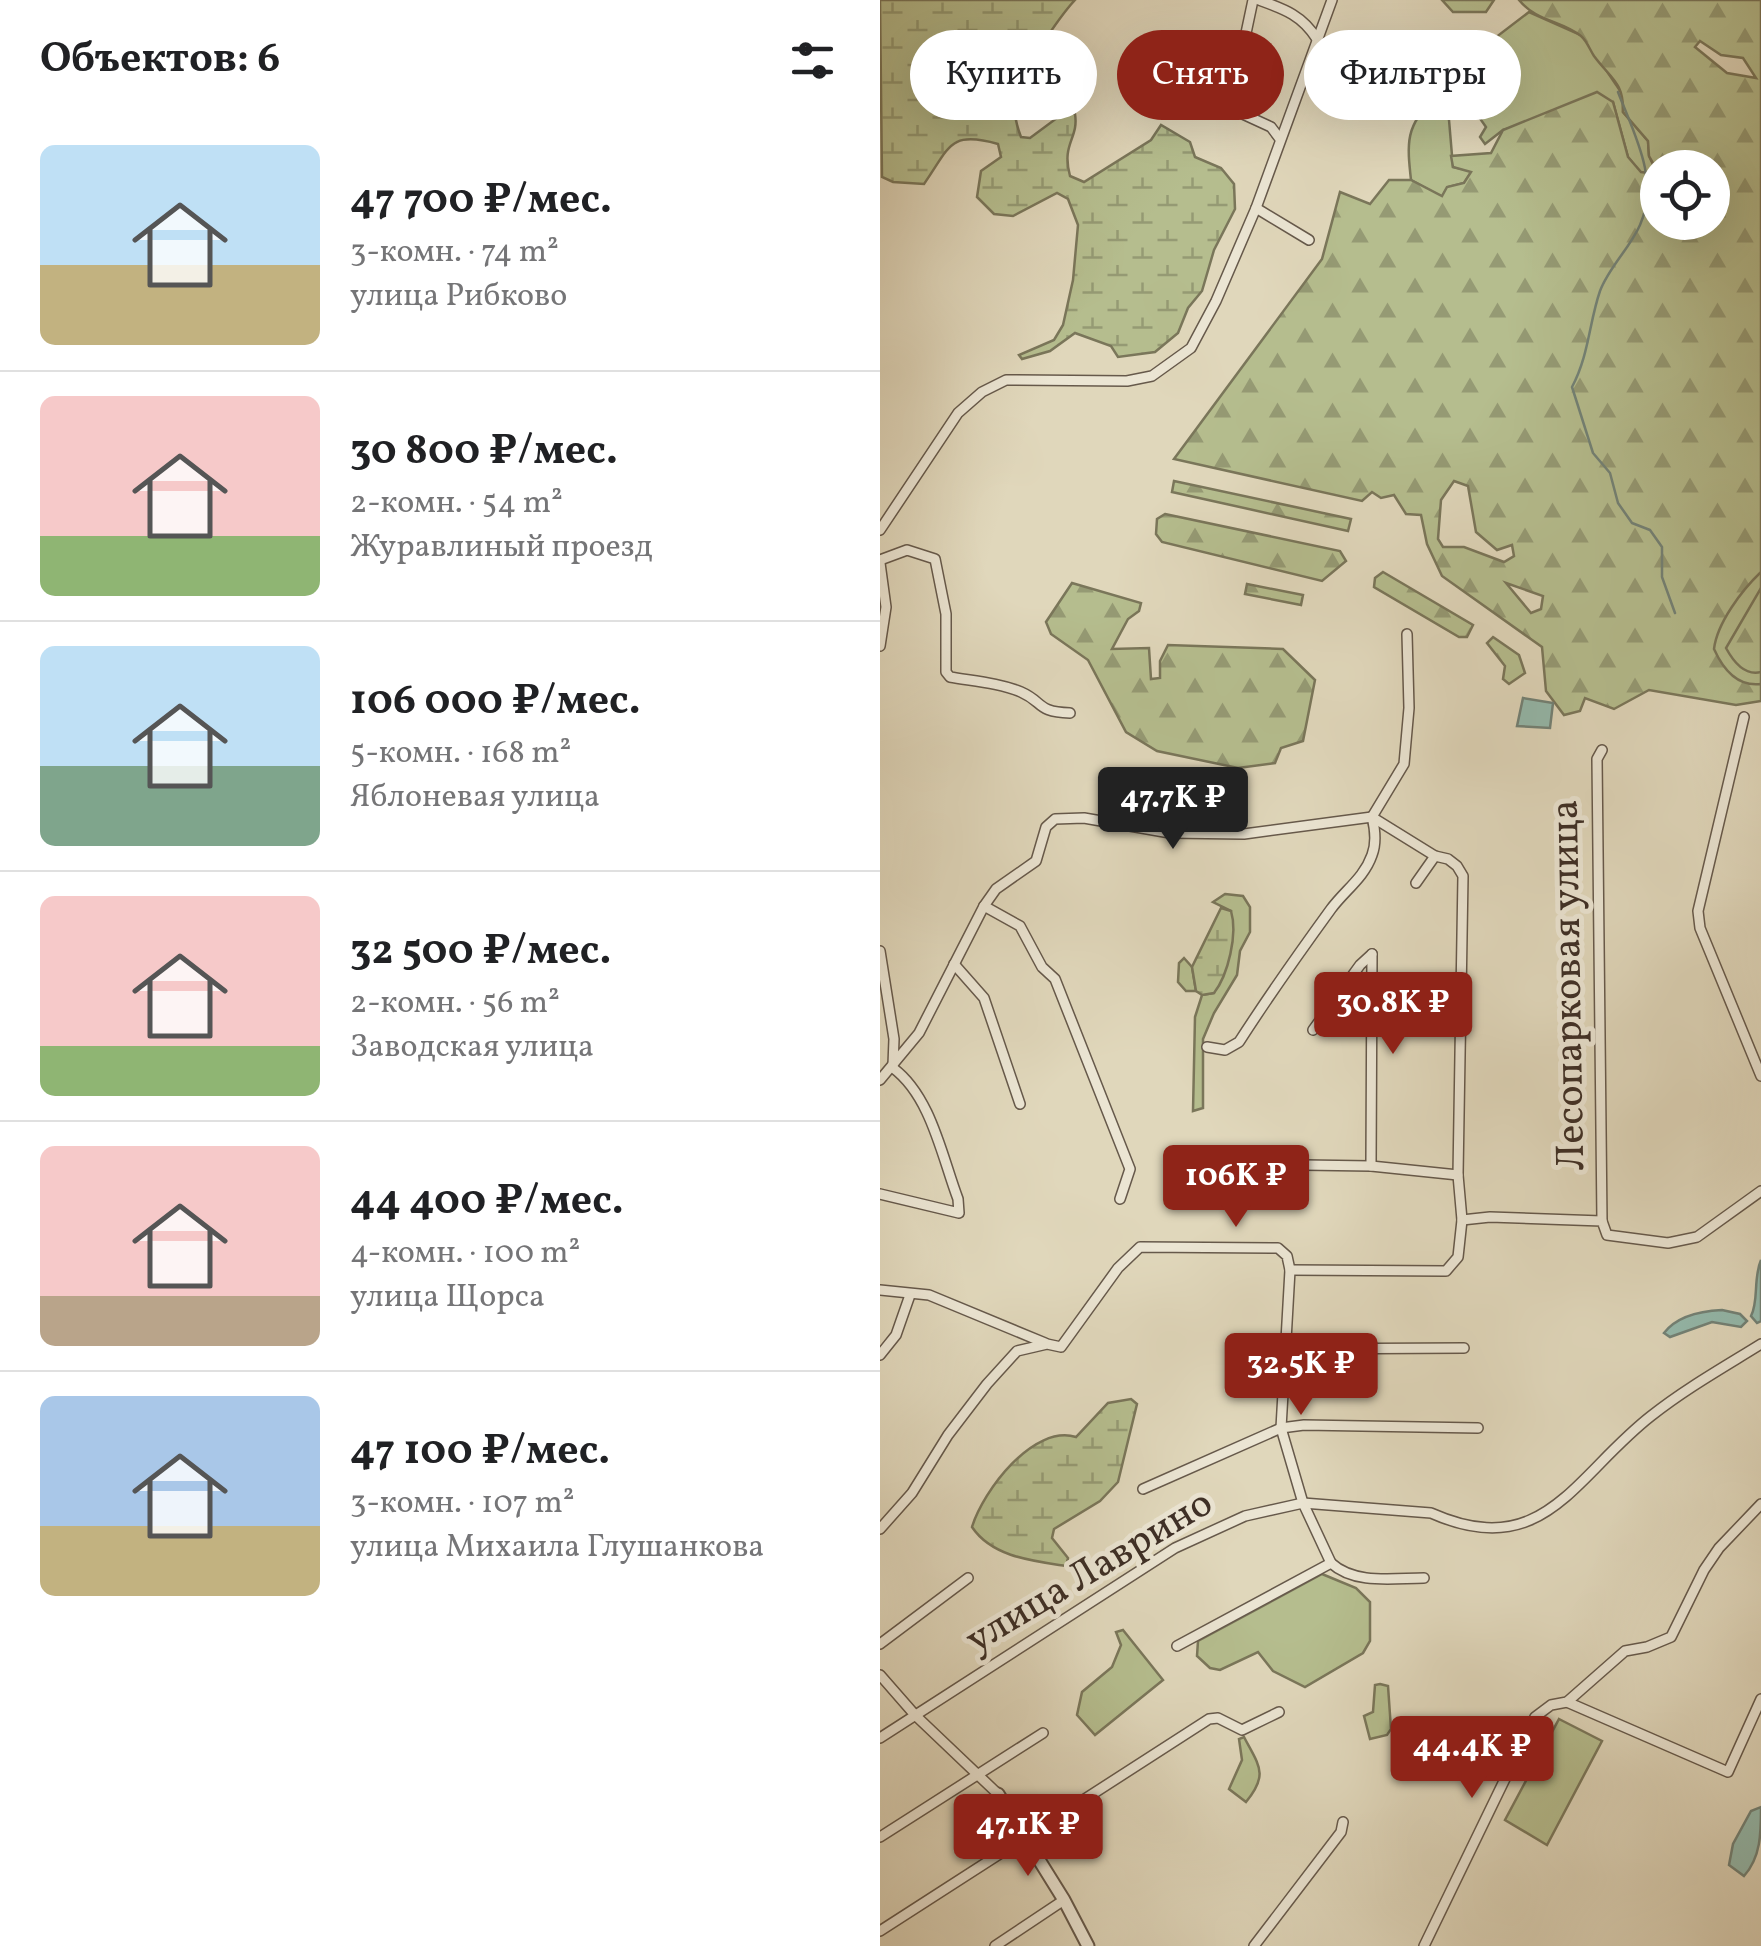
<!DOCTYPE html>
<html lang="ru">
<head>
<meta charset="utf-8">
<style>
  body { margin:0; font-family:Vollkorn,serif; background:#f6f6f6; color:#202124; height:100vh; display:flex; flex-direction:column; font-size:38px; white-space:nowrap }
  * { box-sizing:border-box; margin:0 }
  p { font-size:32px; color:#757577 }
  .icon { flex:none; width:55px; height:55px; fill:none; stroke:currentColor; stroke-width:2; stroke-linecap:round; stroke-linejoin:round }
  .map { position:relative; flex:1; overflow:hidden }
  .drawer { display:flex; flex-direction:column; background:#fff; width:880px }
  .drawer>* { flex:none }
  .banner { position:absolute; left:30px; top:30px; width:700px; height:90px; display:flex; gap:20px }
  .buttons { position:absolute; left:760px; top:150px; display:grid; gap:20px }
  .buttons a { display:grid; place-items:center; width:90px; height:90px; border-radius:50%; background:#fff; box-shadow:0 10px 40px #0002; font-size:50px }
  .price { position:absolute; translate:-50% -85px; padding:0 22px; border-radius:10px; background:#8f2418; color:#fff; font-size:32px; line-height:65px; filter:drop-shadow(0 2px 5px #0008) }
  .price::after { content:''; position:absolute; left:50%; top:60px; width:30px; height:22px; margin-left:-15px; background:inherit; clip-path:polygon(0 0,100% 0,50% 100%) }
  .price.selected { background:#222; color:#fff }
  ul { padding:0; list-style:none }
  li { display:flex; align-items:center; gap:30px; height:250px; padding:0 40px }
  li+li { border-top:2px solid #e0e0e0 }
  li span { display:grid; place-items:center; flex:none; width:280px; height:200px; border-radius:15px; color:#555 }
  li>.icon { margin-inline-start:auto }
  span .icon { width:120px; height:120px; fill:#fffc; stroke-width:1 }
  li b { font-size:42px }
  h2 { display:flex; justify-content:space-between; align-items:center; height:120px; padding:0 40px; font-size:42px }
  .tag { padding:0 35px; border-radius:45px; background:#fff; box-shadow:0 10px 40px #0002; font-size:35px; line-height:90px }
  .tag.selected { background:#8f2418; color:#fff }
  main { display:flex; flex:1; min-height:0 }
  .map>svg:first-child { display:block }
  .grass { fill:#b5bd8e; stroke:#7a765a; stroke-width:2.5 }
  .forest { fill:url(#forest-firs); stroke:#7a765a; stroke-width:2.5; fill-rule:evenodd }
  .wetland { fill:url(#wetland-marsh); stroke:#7a765a; stroke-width:2.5 }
  .water { fill:#94baad; stroke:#728277; stroke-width:2.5 }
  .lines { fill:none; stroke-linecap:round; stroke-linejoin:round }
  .stream { stroke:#728277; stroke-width:2.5 }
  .minor-casing { stroke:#66594b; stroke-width:12 }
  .tertiary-casing { stroke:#66594b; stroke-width:15 }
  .minor { stroke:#ebe5d3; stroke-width:9 }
  .tertiary { stroke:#ebe5d3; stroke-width:11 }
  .labels { text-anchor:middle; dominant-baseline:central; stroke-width:10; stroke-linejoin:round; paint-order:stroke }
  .street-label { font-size:40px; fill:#3e2f26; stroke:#ebe5d3 }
</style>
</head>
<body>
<main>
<section class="drawer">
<h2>Объектов: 6<svg class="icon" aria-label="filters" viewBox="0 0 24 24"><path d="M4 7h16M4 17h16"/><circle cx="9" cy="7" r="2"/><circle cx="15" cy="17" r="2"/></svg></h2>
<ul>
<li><span style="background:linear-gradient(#bfe0f5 60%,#c2b280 0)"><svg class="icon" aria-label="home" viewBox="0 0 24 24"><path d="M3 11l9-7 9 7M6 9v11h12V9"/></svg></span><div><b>47 700 ₽/мес.</b><p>3-комн. · 74 m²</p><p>улица Рибково</p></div></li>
<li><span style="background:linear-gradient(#f6c9c9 70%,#8fb573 0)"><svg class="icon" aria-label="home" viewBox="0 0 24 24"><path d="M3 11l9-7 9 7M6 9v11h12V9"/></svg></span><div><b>30 800 ₽/мес.</b><p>2-комн. · 54 m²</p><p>Журавлиный проезд</p></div></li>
<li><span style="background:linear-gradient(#bfe0f5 60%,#7fa58c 0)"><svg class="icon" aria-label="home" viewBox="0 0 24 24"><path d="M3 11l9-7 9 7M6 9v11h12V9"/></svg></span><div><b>106 000 ₽/мес.</b><p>5-комн. · 168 m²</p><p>Яблоневая улица</p></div></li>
<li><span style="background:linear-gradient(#f6c9c9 75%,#8fb573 0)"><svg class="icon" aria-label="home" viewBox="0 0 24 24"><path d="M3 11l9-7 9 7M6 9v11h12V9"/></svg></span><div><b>32 500 ₽/мес.</b><p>2-комн. · 56 m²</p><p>Заводская улица</p></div></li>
<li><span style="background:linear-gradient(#f6c9c9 75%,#b9a48a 0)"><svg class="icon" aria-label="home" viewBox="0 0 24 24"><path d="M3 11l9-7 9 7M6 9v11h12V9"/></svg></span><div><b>44 400 ₽/мес.</b><p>4-комн. · 100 m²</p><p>улица Щорса</p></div></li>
<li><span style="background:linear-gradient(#a9c7e8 65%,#c2b280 0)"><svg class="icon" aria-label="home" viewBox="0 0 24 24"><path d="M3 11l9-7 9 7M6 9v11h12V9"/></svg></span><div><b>47 100 ₽/мес.</b><p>3-комн. · 107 m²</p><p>улица Михаила Глушанкова</p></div></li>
</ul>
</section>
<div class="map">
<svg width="881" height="1946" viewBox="0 0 881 1946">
  <defs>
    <pattern id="forest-firs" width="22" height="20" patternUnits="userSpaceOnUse" patternTransform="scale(2.5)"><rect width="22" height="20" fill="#b5bd8e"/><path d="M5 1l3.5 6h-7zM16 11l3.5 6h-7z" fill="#959a74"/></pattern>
    <pattern id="wetland-marsh" width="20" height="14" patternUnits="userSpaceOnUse" patternTransform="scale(2.5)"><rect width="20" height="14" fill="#b5bd8e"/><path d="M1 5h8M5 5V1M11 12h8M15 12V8" fill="none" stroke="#959a74"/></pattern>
  </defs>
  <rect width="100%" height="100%" fill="#e0d7bb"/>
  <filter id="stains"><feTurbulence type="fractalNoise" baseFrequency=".002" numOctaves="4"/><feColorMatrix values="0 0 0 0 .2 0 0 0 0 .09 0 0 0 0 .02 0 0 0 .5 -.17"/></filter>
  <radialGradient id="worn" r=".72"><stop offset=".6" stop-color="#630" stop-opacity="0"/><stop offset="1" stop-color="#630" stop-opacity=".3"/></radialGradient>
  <g class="grass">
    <polygon points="562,0 614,0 606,12 573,12"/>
    <polygon points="649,12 703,36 743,95 743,112 768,141 769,156 777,173 761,173 748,157 733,102 623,130 605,144 600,137 606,127 578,87 594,54"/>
    <path d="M555,99L569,120L573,167L592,171L584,183L568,187L562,197L531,180C527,144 525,124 555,99Z"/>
    <polygon points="881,566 881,689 857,694 808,631"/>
    <polygon points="345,894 363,896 370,907 370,932 360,951 357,975 334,1013 323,1039 323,1108 313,1111 315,1017 322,995 334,993 351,911 333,902"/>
    <polygon points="304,958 312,967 316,991 306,991 298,982 299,963"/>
    <polygon points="442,1574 476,1588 490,1602 490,1641 483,1653 425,1687 393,1671 378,1652 340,1670 330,1668 317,1656 318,1641"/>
    <polygon points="243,1630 283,1680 215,1735 197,1715 202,1692 232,1667 241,1645 236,1632"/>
    <polygon points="500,1684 508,1686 511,1729 507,1735 490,1739 484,1716 493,1712 495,1685"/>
    <polygon points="679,1719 722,1741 667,1845 625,1820"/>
    <path d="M364,1737C379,1766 389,1774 366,1802L349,1789L362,1760L359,1739Z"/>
  </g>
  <g class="forest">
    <path d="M639,0H881V572C862,590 837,623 834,649C843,669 858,687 881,684V701L856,705L769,690L734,709L705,698L700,711L684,715L666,691L662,647L562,576L547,544L541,515L526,514L514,495L501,498L492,492L482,501L294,459L442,259L460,192L490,204L509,180H531L562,196L567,187L584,183L591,172L573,167L571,156L611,153L623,130L717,92L733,102L748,157L761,172L777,174L778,222H832V168H778L777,170L769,156L768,141L743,112C744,82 730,78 714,56C710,50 707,41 701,36C681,20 657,22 639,0ZM820,41L841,55L863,58L876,78L847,73L815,47ZM574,481L588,486L596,532L617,550L632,545L634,556L624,562L584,547H563L558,539L561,500ZM626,583L663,596L661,609L651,613Z"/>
    <polygon points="294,481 471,519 468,531 292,492"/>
    <polygon points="285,514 460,551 466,561 442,581 282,542 276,534 277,519"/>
    <polygon points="503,572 593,625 587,637 579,637 494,587 495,578"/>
    <polygon points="192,583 261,603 259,611 248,619 232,649 269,648 271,679 280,678 280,661 288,645 403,649 435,680 423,741 401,748 395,763 358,768 277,751 246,732 208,660 171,634 166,622"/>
    <polygon points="367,584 423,595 421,605 365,594"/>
    <path d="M881,588V672C865,676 853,661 846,648Z"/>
    <polygon points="613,637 639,655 645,673 629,684 623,679 625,666 607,643"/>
  </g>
  <g class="wetland">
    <path d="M0,0H195C180,16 138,77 135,97C133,111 136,124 141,137L150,138L185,112L195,114C199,139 181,143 190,176L204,182L271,140L281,125L310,142L315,157L341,168L354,184L355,209L334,250L322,291L308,308L298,333L275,352L238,357L231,346L195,333L170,351L142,359L139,355L174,340L183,325L193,280L198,225L188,199L177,193L133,216L114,214L97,197L101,171L121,157L118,144C69,130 70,147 44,184L13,182L2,177Z"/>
    <path d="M341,908L351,911C358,934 348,975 334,993L322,995L316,991L312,967Z"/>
    <path d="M251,1399L257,1404L238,1482L220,1501L174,1529L172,1538L188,1558L186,1566C153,1561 112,1557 92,1527C103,1491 153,1424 196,1437L228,1403Z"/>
  </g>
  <g class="water">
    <polygon points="643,698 673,703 670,728 637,726"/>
    <path d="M881,1260V1321L877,1323L871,1316C879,1301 873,1278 881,1260Z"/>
    <path d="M842,1310L860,1314L867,1321L861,1327L832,1322L790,1337L784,1333C797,1316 821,1311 842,1310Z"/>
    <path d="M881,1807C881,1833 881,1857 864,1876L849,1865L853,1844L871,1811Z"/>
  </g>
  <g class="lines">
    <path class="stream" d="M738,92C754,134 780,180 760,225C750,248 729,267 720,291C709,323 709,355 692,387L713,453L730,473L738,503L752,523L770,530L782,547V577L795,613"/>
    <g class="minor-casing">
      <g id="minor">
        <polyline points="373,0 351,104 354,110 391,127 400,139"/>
        <path d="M379,0C404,9 422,15 437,39"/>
        <polyline points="290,78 352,96"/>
        <polyline points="376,208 429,240"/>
        <polyline points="0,530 78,413 102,392 126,380 247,381 272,376 311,348 336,301 376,208 452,0"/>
        <path d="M0,560L27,550L55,559L66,614V672L70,677C93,681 120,683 141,692C164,702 156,712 190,713"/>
        <polyline points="0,563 6,607 0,646"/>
        <polyline points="864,717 818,911 820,928 881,1076"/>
        <polyline points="722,750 717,759 722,1221"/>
        <polyline points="536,883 555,856"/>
        <polyline points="104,906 140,926 162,967 175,979 250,1169 240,1199"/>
        <polyline points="0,951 14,1039 13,1065"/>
        <polyline points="74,964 104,998 140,1104"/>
        <polyline points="433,1030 480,965 492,954"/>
        <path d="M327,1047L345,1050L359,1042C388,997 419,953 451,909C465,890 484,878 492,855C497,842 495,829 492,817L524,764L529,708L527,634"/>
        <polyline points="0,1080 39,1033 104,906 116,889 156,861 166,827 175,819 204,818 290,833 364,834 492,817 555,856 568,859 577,866 583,876 578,1175 582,1220 578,1257 566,1271 410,1270"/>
        <polyline points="351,1164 491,1166 578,1175"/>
        <polyline points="491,1166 492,954"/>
        <path d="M0,1194L79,1213L78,1199C62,1157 51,1096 13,1068"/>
        <polyline points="582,1220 610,1217 722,1221 727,1235 788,1243 817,1237 881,1191"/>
        <polyline points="0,1290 49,1295 165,1343"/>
        <polyline points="405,1349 584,1348"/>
        <polyline points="0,1355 16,1335 30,1295"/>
        <polyline points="263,1489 401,1428 424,1425 598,1428"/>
        <polyline points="0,1529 32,1493 68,1435 107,1384 137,1351 167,1344 181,1347 238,1268 260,1247 398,1248 407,1256 410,1270 401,1428 423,1503 451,1563"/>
        <polyline points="0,1644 88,1578"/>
        <path d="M297,1646L451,1563C475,1585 514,1578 544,1578"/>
        <polyline points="0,1675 35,1715 118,1794"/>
        <polyline points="687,1702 848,1772 881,1699"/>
        <path d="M0,1738L295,1548L365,1516L423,1503L551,1513C664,1563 694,1476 771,1416C805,1389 844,1367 881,1344"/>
        <polyline points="0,1837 163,1733"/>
        <polyline points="0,1931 329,1719 338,1718 362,1730 399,1712"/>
        <polyline points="115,1946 184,1900"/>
        <polyline points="374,1946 461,1832 463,1822"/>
        <polyline points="544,1946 655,1717 671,1705 687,1702 745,1651 767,1647 791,1637 824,1570 839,1548 881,1504"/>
      </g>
    </g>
    <g class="tertiary-casing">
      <polyline id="tertiary" points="118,1794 184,1900 208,1946"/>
    </g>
    <use href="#minor" class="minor"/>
    <use href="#tertiary" class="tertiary"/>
  </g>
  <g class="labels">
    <g class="street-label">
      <text transform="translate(690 985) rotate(-91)">Лесопарковая улица</text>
      <text transform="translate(210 1573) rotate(-31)">улица Лаврино</text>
    </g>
  </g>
  <rect width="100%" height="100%" filter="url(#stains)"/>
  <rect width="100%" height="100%" fill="url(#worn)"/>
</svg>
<div class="buttons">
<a><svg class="icon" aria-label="locate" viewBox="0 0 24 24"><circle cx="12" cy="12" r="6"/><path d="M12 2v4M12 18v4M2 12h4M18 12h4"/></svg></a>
</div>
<b class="price selected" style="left:293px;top:852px">47.7K ₽</b>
<b class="price" style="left:513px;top:1057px">30.8K ₽</b>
<b class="price" style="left:356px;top:1230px">106K ₽</b>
<b class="price" style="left:421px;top:1418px">32.5K ₽</b>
<b class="price" style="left:592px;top:1801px">44.4K ₽</b>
<b class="price" style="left:148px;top:1879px">47.1K ₽</b>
<div class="banner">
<a class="tag">Купить</a>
<a class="tag selected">Снять</a>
<a class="tag">Фильтры</a>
</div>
</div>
</main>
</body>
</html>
